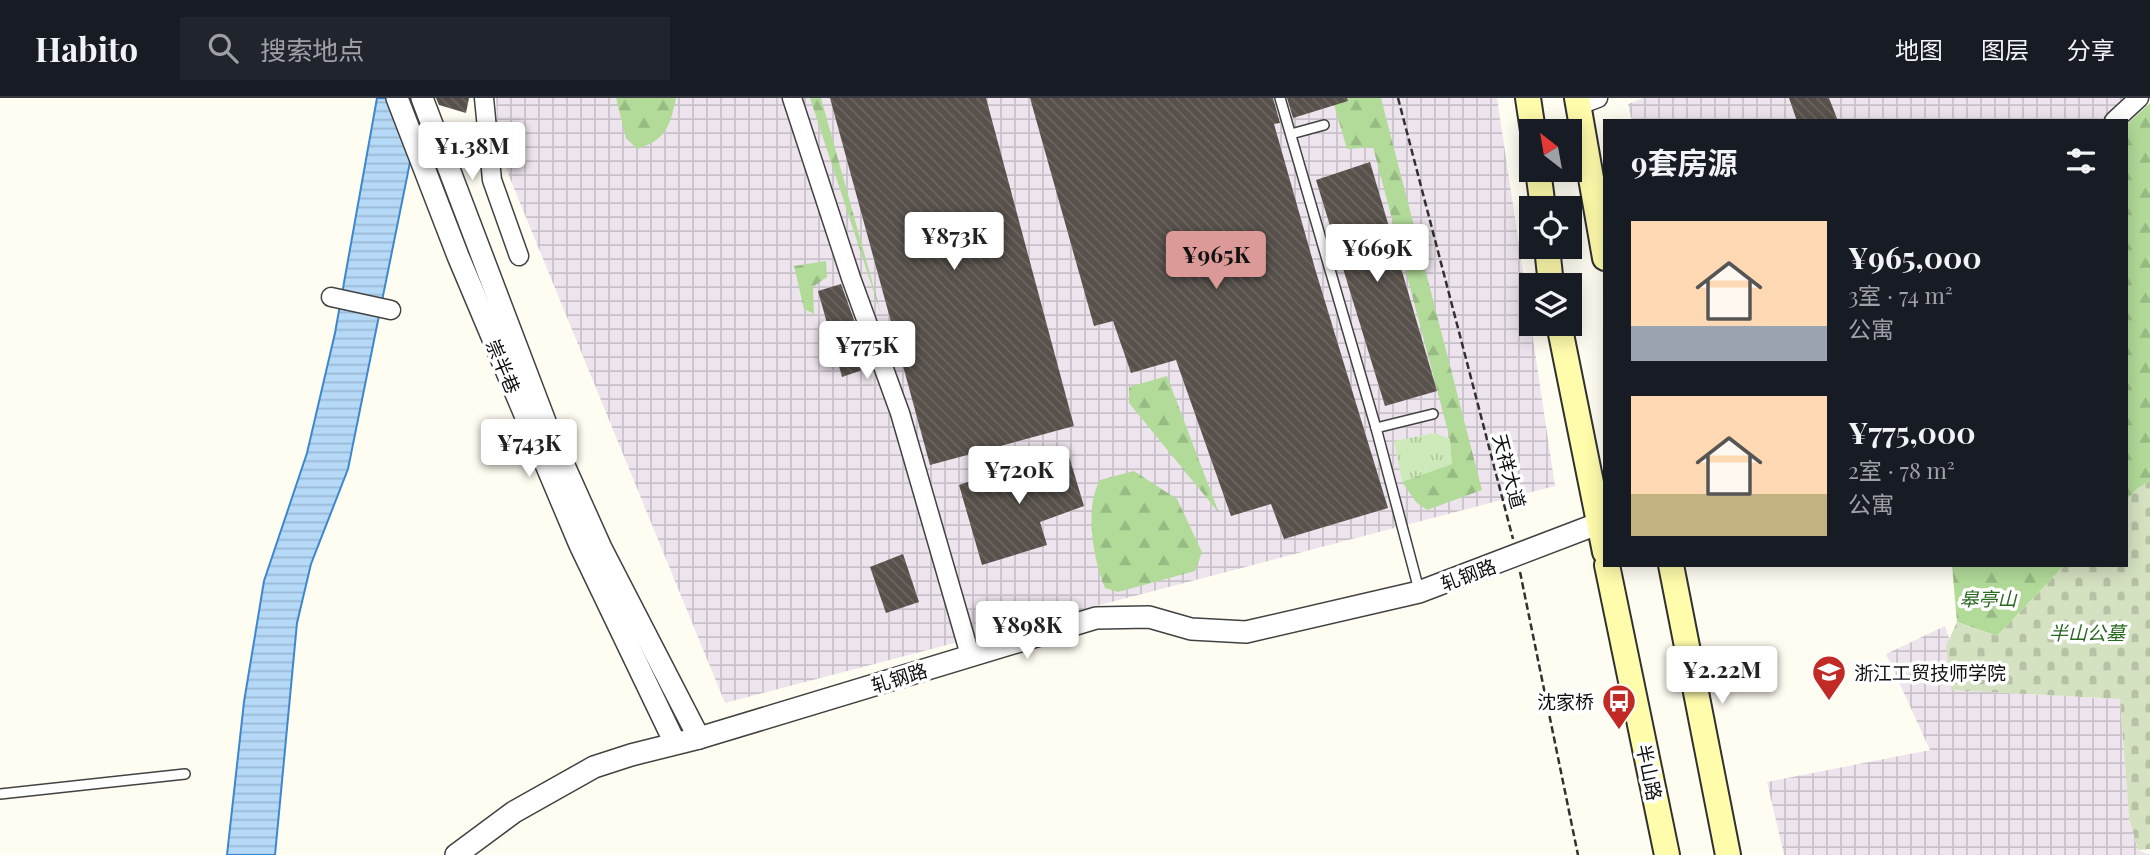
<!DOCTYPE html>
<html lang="zh">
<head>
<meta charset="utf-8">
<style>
  body { margin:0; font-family:"Playfair Display","Noto Sans SC",serif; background:#20242c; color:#f1f3f6; height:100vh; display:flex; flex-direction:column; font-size:26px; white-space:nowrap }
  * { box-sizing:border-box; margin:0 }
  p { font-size:23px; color:#9ea1a6 }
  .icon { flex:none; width:38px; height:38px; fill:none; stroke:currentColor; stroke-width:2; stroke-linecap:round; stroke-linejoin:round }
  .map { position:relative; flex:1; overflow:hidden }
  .drawer { position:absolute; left:1603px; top:21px; width:525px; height:448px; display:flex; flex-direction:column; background:#171b24; border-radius:0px; box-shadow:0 4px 18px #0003 }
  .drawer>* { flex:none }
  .needle { width:46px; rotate:329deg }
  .tools { position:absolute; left:1519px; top:21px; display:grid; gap:14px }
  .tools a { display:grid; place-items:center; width:63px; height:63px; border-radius:0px; background:#171b24; box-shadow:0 4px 18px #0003; font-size:35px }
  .price { position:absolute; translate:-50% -60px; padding:0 16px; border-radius:7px; background:#fff; color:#222; font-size:23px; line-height:46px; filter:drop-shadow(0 2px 4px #0008) }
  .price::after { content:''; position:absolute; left:50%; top:42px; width:21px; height:16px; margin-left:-10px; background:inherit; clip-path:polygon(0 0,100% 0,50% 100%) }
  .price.on { background:#db9998; color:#111 }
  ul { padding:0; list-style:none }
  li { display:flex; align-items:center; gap:21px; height:175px; padding:0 28px }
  li span { display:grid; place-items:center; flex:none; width:196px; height:140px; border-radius:0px; color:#555 }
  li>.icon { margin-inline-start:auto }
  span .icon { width:84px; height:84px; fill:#fffc; stroke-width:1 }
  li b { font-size:30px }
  h2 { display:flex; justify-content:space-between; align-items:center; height:84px; padding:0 28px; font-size:30px }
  header { display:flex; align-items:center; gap:42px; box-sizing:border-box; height:98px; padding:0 35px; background:#171b24; border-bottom:2px solid #363941 }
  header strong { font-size:33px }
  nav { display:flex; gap:38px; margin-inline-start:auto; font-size:24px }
  .search { width:490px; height:63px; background:#20242c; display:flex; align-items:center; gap:18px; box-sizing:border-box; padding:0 24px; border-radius:0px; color:#9ea1a6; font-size:26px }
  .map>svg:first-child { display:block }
  .industrial { fill:url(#industrial-grid) }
  .grass { fill:url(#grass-tufts) }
  .forest { fill:url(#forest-firs) }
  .cemetery { fill:url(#cemetery-stones) }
  .water { fill:url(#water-rules); stroke:#3c88ce; stroke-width:2 }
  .building { fill:url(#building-back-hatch) }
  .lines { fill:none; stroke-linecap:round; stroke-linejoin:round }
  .service-casing { stroke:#424242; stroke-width:12 }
  .minor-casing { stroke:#424242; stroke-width:21 }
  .tertiary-casing { stroke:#424242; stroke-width:24 }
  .secondary-casing { stroke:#313131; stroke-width:28 }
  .path { stroke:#313131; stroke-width:2.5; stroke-dasharray:7 3.5; stroke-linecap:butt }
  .service { stroke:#fff; stroke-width:9 }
  .minor { stroke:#fff; stroke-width:18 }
  .tertiary { stroke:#fff; stroke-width:21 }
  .secondary { stroke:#fffcac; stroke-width:24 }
  .labels { text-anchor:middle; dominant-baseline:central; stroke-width:7; stroke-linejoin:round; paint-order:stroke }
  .street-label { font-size:19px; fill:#0f0f0f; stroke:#fff }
  .park-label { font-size:19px; font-style:italic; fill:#28681e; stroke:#fff }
  .poi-label { font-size:19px; fill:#0f0f0f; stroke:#fff; text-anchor:start }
</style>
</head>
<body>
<header>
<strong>Habito</strong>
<div class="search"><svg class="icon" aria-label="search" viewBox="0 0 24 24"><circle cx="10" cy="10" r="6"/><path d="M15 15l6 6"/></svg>搜索地点</div>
<nav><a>地图</a><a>图层</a><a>分享</a></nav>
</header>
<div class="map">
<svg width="2150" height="757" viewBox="0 0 2150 757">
  <defs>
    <pattern id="industrial-grid" width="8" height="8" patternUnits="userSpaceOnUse" patternTransform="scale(1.75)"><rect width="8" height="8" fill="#ede4ed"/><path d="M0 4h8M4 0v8" fill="none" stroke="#cac2ca"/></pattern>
    <pattern id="grass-tufts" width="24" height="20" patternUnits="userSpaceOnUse" patternTransform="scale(1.75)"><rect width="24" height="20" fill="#cfeaba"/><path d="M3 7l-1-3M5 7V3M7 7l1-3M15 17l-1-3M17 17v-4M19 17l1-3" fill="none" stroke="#b1c89f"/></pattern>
    <pattern id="forest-firs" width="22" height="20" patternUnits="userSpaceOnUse" patternTransform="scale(1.75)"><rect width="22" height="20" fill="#b2db99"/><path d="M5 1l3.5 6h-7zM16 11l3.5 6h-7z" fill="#98bb83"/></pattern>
    <pattern id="cemetery-stones" width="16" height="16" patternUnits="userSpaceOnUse" patternTransform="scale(1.75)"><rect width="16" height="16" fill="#d5e2c1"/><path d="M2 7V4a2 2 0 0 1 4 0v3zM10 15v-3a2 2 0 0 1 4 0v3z" fill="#b6c1a5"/></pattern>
    <pattern id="water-rules" width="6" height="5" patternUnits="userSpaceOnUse" patternTransform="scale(1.75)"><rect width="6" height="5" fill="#b5d9f7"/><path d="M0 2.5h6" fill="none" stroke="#9ab9d3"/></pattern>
    <pattern id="building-back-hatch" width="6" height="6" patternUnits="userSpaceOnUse" patternTransform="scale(1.75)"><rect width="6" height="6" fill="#58514b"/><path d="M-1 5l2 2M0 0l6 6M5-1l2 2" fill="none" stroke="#6b6561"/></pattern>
  </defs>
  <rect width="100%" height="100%" fill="#fffdf1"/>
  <g class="industrial">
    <polygon points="496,0 1497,0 1555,388 725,605 498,51"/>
    <polygon points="1644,0 2139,0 2114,23 1632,23 1628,6"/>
    <polygon points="1945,528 1949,540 1952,592 2120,601 2129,720 2138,752 2150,757 1784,757 1767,684 1930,652 1886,556"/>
  </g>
  <polygon class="grass" points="1435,335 1450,341 1453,366 1402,384 1394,343"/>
  <g class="forest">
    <path d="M616,0H676C670,28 666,42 637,51L626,40Z"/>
    <polygon points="810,0 821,0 882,219"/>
    <polygon points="1332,0 1381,0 1482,392 1427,412 1416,404 1402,384 1452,366 1450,341 1373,49 1347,51"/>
    <polygon points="2150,5 2150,383 2137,391 2126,403 2126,27"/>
    <polygon points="826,163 827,179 813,189 814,216 804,211 794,168"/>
    <polygon points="1167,278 1219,415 1129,305 1129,289"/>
    <path d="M1134,373L1177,401L1202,454L1195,473L1118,494L1105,490C1093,461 1084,410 1100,382Z"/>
    <polygon points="1952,467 2065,467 1997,538 1957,524"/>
  </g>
  <polygon class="cemetery" points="2150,383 2150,751 2138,752 2129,720 2120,601 1951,592 1946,548 1957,524 1997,538 2065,467 2126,467 2126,403 2137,391"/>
  <polygon class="water" points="377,0 423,0 348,371 311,466 297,525 275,757 227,757 244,604 264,483 307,355 335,235"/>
  <g class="building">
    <polygon points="436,0 469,0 466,15 439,7"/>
    <polygon points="830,0 986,0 1074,328 930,367"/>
    <polygon points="1030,0 1273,0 1280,25 1274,26 1316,174 1388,410 1284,441 1271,406 1231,418 1176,262 1131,275 1113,223 1094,228"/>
    <polygon points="1287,0 1347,0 1348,3 1293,20"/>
    <polygon points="1789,0 1829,0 1838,23 1797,23"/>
    <polygon points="1370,64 1437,293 1385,308 1316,82"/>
    <polygon points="841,186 871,269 842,279 818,193"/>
    <polygon points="1068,355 1084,408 1040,424 1047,447 982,467 959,387 1022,366 1024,372"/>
    <polygon points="903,456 919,504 886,515 870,469"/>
  </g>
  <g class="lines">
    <g class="service-casing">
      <g id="service">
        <polyline points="1280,0 1376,330 1419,492"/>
        <polyline points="1291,36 1324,27"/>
        <polyline points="1376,330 1433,316"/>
        <polyline points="0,696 185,676"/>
      </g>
    </g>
    <g class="minor-casing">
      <g id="minor">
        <polyline points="484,0 492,82 519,158"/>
        <polyline points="792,0 851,180 900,315 970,557"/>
        <polyline points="1579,7 1598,0"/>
        <polyline points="2114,23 2139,0"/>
        <polyline points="331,199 391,212"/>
      </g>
    </g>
    <g class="tertiary-casing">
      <g id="tertiary">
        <polyline points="397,0 458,158 580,447 675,645"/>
        <polyline points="422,0 549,334 601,450 699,640"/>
        <polyline points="456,757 514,714 594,669 631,657 699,640 1096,520 1149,519 1191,531 1246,534 1419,494 1605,423"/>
      </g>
    </g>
    <g class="secondary-casing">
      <g id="secondary">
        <polyline points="1528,0 1533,33"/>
        <polyline points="1577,0 1605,160"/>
        <polyline points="1538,72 1543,110"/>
        <polyline points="1547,149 1551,187"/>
        <polyline points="1559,226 1605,454"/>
        <polyline points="1607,467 1667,757"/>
        <polyline points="1671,467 1728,757"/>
      </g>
    </g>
    <g class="path">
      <polyline points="1398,0 1513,441"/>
      <polyline points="1520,474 1578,757"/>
    </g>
    <use href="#service" class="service"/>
    <use href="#minor" class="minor"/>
    <use href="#tertiary" class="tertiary"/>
    <use href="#secondary" class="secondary"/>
  </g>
  <defs>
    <g id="university-pin" transform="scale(1.75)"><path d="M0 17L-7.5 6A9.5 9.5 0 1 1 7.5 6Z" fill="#c12a25" stroke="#fff"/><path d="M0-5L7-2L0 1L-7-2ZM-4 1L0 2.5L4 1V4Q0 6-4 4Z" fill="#fff"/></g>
    <g id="bus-pin" transform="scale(1.75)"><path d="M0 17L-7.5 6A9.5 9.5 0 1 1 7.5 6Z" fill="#c12a25" stroke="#fff"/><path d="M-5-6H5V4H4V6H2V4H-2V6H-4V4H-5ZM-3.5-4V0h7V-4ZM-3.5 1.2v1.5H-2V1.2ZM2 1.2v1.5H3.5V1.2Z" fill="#fff"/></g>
  </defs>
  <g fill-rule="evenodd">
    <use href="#university-pin" x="1829" y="574"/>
    <use href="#bus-pin" x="1619" y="603"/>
  </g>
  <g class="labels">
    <g class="street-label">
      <text transform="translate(504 268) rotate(67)">崇半巷</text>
      <text transform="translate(1510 373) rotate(75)">天祥大道</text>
      <text transform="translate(1468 476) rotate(-20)">轧钢路</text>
      <text transform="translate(899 579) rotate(-17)">轧钢路</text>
      <text transform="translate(1650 674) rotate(78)">半山路</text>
    </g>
    <g class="park-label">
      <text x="1988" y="500">皋亭山</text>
      <text x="2087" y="534">半山公墓</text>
    </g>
    <g class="poi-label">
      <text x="1854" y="574">浙江工贸技师学院</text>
      <text x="1594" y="603" text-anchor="end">沈家桥</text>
    </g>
  </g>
</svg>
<div class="tools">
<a><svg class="needle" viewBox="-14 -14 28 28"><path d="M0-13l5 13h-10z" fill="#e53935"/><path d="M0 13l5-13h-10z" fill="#9ea1a6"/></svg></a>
<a><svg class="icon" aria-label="locate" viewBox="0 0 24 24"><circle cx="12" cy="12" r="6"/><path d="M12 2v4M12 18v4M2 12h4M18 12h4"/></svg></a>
<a><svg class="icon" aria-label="layers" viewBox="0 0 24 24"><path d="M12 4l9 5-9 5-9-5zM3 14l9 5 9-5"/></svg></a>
</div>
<b class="price" style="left:472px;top:84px">¥1.38M</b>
<b class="price" style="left:954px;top:174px">¥873K</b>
<b class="price" style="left:1377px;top:186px">¥669K</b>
<b class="price on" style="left:1216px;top:193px">¥965K</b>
<b class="price" style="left:867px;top:283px">¥775K</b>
<b class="price" style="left:529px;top:381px">¥743K</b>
<b class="price" style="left:1019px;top:408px">¥720K</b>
<b class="price" style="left:1027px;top:563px">¥898K</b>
<b class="price" style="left:1722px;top:608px">¥2.22M</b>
<section class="drawer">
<h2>9套房源<svg class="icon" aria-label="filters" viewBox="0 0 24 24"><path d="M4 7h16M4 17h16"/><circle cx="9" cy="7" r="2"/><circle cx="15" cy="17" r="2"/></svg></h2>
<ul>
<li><span style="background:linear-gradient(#ffd9b3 75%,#9aa5b1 0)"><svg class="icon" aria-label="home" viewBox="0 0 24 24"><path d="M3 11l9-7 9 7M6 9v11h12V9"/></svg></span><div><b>¥965,000</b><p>3室 · 74 m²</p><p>公寓</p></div></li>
<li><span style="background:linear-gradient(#ffd9b3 70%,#c2b280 0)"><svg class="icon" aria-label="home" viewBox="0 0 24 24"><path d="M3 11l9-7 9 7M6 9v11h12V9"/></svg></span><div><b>¥775,000</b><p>2室 · 78 m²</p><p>公寓</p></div></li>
</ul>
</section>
</div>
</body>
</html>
